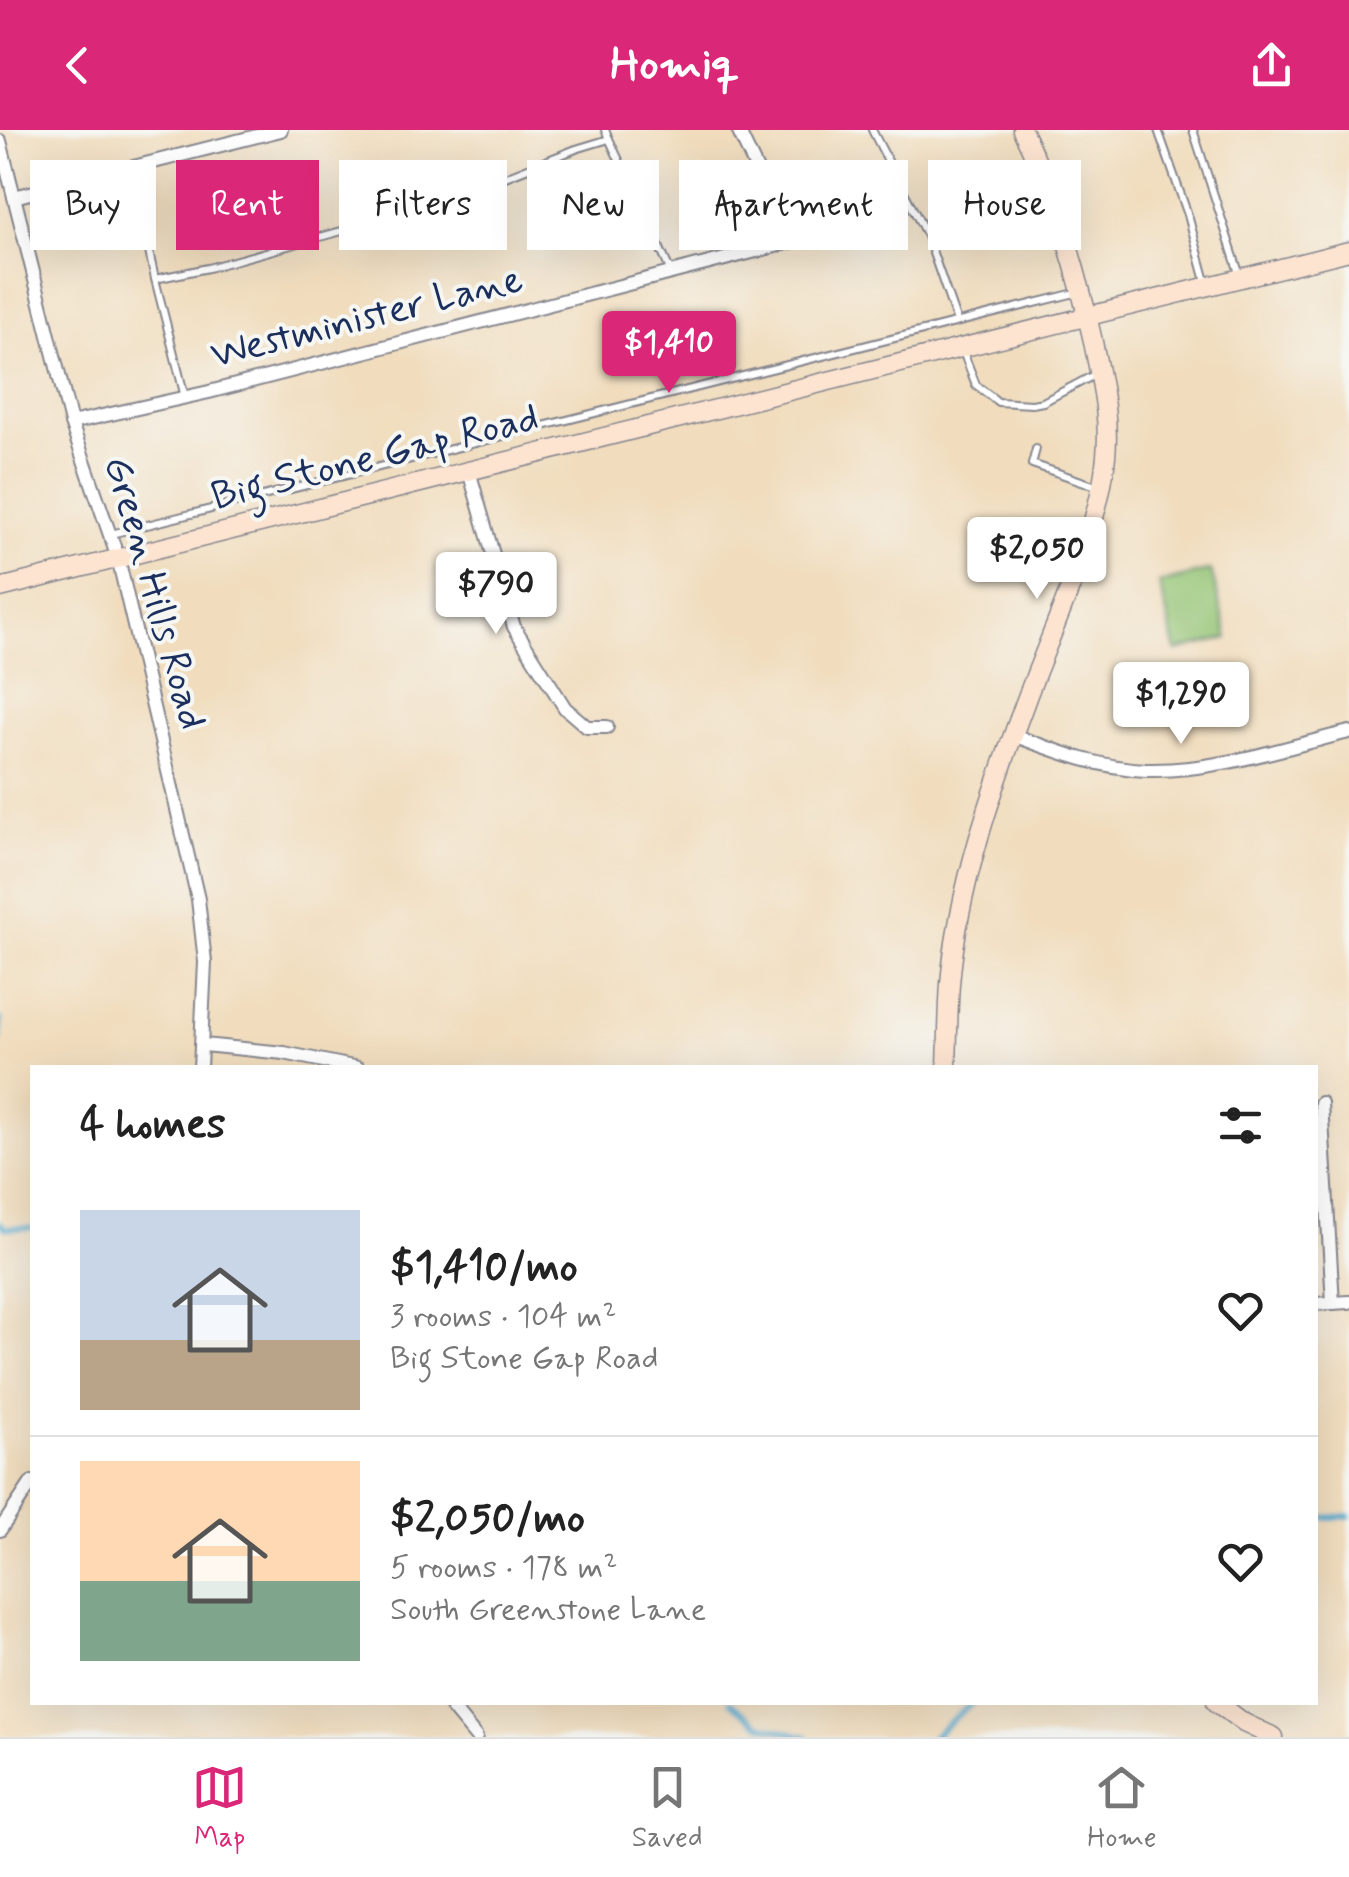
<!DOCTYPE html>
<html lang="en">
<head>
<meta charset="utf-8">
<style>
  body { margin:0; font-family:Mynerve,sans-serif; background:#f2f2f2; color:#222; height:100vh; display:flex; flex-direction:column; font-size:38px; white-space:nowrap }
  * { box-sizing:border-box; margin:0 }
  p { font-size:32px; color:#767676 }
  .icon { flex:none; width:55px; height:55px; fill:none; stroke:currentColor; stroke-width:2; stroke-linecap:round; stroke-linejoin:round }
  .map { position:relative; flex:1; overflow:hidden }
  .panel { position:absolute; left:30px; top:935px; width:1288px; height:640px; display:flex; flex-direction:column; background:#fff; border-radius:0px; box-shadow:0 10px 40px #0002 }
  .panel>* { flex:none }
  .top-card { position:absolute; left:30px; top:30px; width:1290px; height:90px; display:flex; gap:20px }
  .price { position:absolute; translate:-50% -85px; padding:0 22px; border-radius:10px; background:#fff; color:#222; font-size:32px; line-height:65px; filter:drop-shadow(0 2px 5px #0008) }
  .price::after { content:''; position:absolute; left:50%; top:60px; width:30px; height:22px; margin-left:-15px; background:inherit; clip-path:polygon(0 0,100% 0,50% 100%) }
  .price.current { background:#db2777; color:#fff }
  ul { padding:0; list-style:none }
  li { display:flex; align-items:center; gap:30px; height:250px; padding:0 50px }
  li+li { border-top:2px solid #e0e0e0 }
  li span { display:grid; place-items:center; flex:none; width:280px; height:200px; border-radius:0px; color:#555 }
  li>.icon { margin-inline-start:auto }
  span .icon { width:120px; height:120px; fill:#fffc; stroke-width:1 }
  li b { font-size:42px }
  h2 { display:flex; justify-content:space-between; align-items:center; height:120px; padding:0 50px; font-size:42px }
  .pill { padding:0 35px; border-radius:0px; background:#fff; box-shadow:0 10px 40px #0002; font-size:35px; line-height:90px }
  .pill.current { background:#db2777; color:#fff }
  header { display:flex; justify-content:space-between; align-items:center; height:130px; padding:0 50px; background:#db2777; color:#fff; font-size:45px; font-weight:700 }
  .tab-bar { display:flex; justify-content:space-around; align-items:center; height:140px; border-top:2px solid #e0e0e0; background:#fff; font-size:28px; color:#767676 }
  .tab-bar a { display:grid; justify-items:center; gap:5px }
  .tab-bar .current { color:#db2777 }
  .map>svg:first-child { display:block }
  .green { fill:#95c474; stroke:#587a69; stroke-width:2.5 }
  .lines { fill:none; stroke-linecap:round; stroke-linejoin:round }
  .stream { stroke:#53acd1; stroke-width:5 }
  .lane-casing { stroke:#86868e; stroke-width:10 }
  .street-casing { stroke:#86868e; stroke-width:16 }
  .secondary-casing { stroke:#86868e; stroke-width:21 }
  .lane { stroke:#fff; stroke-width:6 }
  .street { stroke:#fff; stroke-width:12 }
  .secondary { stroke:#fde4d1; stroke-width:18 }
  .labels { text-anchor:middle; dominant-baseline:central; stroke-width:8; stroke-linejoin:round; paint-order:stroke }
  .street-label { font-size:40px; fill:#1b2f5e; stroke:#f6f6f2 }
</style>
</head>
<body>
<header><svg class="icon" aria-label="back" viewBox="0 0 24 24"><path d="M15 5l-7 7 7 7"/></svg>Homiq<svg class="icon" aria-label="share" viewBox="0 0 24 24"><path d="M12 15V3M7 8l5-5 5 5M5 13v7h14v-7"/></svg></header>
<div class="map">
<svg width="1349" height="1607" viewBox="0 0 1349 1607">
  <rect width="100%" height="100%" fill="#f6f6f2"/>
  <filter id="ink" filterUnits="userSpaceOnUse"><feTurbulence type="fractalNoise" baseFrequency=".01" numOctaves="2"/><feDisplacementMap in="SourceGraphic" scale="20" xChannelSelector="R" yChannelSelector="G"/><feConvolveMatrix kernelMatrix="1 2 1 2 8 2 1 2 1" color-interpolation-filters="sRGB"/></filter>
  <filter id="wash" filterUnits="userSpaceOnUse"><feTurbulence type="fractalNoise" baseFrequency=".0048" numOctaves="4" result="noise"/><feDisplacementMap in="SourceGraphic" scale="40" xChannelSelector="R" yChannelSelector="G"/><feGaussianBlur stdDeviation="2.25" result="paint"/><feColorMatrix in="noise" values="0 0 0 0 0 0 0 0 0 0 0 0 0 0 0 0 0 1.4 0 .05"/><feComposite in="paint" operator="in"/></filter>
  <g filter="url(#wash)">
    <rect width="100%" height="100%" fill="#f1ddbe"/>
    <polygon class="green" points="1211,440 1228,508 1176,521 1159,453"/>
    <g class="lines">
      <g class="stream">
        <polyline points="0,889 0,910"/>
        <polyline points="0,1093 5,1098 32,1098"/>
        <polyline points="1315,1388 1349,1386"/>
        <polyline points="730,1572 761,1595 807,1607"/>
        <polyline points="932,1607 973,1572"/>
      </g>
    </g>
  </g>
  <g filter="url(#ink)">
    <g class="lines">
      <g class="lane-casing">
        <g id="lane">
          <polyline points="605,0 671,142"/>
          <polyline points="872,0 927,106 957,192"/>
          <polyline points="1158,0 1188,85 1207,155"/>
          <polyline points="1193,0 1240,146"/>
          <polyline points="131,39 155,149 208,138 432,76 576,19 609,9"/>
          <polyline points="155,149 185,267"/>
          <polyline points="962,219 976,255 998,272 1032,274 1043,272 1096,244"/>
          <polyline points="1036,319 1032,334 1099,357"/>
          <polyline points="111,404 1079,162"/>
        </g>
      </g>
      <g class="street-casing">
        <g id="street">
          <polyline points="0,11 71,293 118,428 198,769 205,832 200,938"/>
          <polyline points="14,67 281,0"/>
          <polyline points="71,293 209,262 791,112 738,0"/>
          <polyline points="469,341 514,497 565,578 587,597 607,597"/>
          <path d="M1013,605C1056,621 1099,638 1146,640C1214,642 1283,618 1349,602"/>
          <polyline points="203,915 284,923 358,938"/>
          <polyline points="1321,973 1333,1173"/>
          <polyline points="1315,1174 1349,1172"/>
          <polyline points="0,1400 32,1352"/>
          <polyline points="447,1572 476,1607"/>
        </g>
      </g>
      <g class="secondary-casing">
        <g id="secondary">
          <polyline points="0,458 1349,121"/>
          <path d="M947,938C948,910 948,882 950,854C958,757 992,661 1026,570C1052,499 1100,400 1106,326C1110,285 1100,247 1092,207C1076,135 1055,66 1022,0"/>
          <polyline points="1216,1572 1244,1593 1274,1607"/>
        </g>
      </g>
      <use href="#lane" class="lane"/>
      <use href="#street" class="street"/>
      <use href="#secondary" class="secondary"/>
    </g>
  </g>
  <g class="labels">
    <g class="street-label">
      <text transform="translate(367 188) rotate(-14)">Westminister Lane</text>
      <text transform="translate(375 328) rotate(-14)">Big Stone Gap Road</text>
      <text transform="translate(154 463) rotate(74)">Green Hills Road</text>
    </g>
  </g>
</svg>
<b class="price current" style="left:669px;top:266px">$1,410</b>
<b class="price" style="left:1037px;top:472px">$2,050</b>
<b class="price" style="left:496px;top:507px">$790</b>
<b class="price" style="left:1181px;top:617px">$1,290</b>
<div class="top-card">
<a class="pill">Buy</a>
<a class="pill current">Rent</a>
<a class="pill">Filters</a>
<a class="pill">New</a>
<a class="pill">Apartment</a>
<a class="pill">House</a>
</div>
<section class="panel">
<h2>4 homes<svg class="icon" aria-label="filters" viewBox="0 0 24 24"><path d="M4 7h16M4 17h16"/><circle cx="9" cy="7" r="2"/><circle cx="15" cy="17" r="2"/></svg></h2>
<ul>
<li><span style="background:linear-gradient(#c9d6e8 65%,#b9a48a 0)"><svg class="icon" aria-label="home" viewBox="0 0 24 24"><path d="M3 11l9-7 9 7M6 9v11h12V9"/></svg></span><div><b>$1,410/mo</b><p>3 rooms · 104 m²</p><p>Big Stone Gap Road</p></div><svg class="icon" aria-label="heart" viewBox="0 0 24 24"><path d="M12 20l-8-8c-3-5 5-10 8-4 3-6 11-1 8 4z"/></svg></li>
<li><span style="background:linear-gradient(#ffd9b3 60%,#7fa58c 0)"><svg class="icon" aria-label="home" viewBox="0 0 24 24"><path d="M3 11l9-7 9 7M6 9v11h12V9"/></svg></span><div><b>$2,050/mo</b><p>5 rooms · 178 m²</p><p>South Greenstone Lane</p></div><svg class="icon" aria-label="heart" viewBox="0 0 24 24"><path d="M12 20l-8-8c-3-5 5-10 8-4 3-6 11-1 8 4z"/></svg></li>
</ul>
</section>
</div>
<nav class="tab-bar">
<a class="current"><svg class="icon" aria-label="map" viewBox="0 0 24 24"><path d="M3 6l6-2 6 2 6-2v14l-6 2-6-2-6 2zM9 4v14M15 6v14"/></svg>Map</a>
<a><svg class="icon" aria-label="saved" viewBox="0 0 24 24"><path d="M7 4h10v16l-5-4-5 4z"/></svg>Saved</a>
<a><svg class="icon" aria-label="home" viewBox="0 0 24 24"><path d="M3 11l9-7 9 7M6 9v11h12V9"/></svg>Home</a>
</nav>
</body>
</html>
